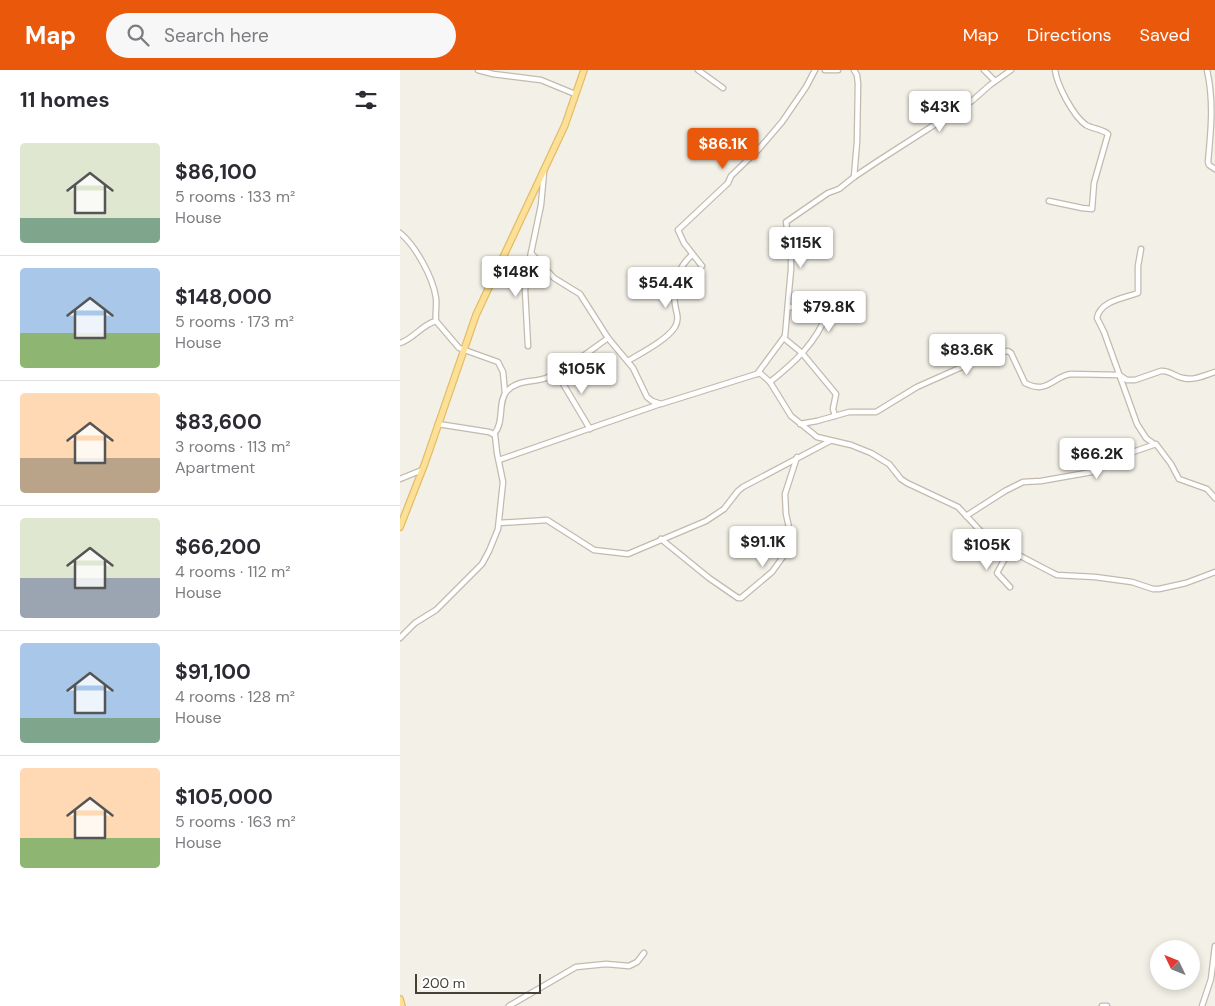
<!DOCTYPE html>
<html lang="en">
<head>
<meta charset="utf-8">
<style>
  body { margin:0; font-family:"DM Sans",sans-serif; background:#f7f7f7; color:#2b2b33; height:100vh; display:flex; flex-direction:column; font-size:19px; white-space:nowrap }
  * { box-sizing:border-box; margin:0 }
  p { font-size:16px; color:#7c7c81 }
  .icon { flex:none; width:28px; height:28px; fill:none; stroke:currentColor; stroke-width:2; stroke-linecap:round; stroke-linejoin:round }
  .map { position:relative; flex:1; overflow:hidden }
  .sheet { display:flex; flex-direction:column; background:#fff; width:400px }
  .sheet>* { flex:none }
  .needle { width:32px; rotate:313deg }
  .controls { position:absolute; left:750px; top:870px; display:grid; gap:10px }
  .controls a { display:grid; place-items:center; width:50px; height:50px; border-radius:50%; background:#fff; box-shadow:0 2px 8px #0003; font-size:25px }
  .scale { position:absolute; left:15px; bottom:12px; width:126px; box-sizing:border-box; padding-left:5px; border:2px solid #464036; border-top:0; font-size:14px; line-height:18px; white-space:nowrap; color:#464036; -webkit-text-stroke:4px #fff; paint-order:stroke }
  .price { position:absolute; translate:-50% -42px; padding:0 11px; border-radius:5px; background:#fff; color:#222; font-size:16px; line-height:32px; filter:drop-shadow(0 1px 2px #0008) }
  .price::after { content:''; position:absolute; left:50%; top:30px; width:15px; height:11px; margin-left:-8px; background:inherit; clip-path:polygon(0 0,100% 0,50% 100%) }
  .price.on { background:#ea580c; color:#fff }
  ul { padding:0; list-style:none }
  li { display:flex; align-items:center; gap:15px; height:125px; padding:0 20px }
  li+li { border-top:1px solid #e1e1e2 }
  li span { display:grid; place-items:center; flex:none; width:140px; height:100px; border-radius:5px; color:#555 }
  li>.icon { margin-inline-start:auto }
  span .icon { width:60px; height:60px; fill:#fffc; stroke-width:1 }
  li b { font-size:21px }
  h2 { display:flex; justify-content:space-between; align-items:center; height:60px; padding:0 20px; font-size:21px }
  header { display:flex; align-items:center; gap:30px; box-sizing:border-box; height:70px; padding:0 25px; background:#ea580c; color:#fff }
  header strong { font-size:24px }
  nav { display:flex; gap:28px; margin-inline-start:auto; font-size:18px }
  .search { width:350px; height:45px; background:#f7f7f7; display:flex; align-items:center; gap:12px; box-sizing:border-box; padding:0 18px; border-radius:28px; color:#7c7c81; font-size:19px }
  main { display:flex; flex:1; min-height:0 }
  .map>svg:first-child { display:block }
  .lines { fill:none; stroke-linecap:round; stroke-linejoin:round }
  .minor-casing { stroke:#c2baad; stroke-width:7 }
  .major-casing { stroke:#e2bd67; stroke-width:8 }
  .minor { stroke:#fff; stroke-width:4.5 }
  .major { stroke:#fce097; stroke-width:5.5 }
</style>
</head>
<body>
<header>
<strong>Map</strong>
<div class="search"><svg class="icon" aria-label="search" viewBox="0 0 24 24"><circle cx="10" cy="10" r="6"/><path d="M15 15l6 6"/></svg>Search here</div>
<nav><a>Map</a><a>Directions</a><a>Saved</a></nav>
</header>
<main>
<section class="sheet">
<h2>11 homes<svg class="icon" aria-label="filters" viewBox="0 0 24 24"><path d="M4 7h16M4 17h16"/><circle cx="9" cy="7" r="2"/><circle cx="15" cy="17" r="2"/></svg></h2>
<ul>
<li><span style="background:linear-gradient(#dfe7d0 75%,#7fa58c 0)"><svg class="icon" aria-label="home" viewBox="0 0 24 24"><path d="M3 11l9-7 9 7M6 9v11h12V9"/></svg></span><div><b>$86,100</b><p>5 rooms · 133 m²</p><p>House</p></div></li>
<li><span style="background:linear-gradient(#a9c7e8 65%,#8fb573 0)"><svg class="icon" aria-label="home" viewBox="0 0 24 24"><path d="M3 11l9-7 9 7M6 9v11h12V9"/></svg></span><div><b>$148,000</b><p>5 rooms · 173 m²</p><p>House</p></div></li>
<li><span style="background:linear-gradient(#ffd9b3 65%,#b9a48a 0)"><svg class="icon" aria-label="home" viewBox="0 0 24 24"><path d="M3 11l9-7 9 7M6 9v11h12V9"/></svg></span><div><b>$83,600</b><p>3 rooms · 113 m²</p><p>Apartment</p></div></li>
<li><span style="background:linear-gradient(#dfe7d0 60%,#9aa5b1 0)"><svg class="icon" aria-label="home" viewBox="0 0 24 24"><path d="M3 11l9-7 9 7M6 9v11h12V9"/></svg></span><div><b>$66,200</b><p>4 rooms · 112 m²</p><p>House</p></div></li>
<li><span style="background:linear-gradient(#a9c7e8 75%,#7fa58c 0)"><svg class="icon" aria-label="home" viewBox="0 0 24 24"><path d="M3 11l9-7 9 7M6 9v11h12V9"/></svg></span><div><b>$91,100</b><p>4 rooms · 128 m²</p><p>House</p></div></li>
<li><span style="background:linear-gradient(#ffd9b3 70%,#8fb573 0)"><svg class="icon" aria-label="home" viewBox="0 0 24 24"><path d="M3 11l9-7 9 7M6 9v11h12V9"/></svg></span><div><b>$105,000</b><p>5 rooms · 163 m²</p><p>House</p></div></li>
</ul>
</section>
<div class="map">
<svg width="815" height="936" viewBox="0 0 815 936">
  <rect width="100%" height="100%" fill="#f3f0e7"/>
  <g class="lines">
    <g class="minor-casing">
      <g id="minor">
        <polyline points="78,0 93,4 141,10 175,24"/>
        <polyline points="298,0 323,18"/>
        <polyline points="425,0 438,0"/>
        <polyline points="454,0 457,5 458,14 457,72 454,107"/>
        <polyline points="584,0 595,11"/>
        <path d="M807,0C814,31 811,60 808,92L809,95L815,99"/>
        <polyline points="144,102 141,135 131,183 154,208 180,224 208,268 233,298 247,327 252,331 261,334 360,303 370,312 391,346 411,362 417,367 451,375 471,383 489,394 501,409 507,413 558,437 588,469 651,502 657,505 695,507 732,512 753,519 759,519 786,513 815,502"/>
        <path d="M649,131L682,138L692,139L694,113L708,64C702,59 693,59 686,55C673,46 657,15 655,0"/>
        <path d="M0,163C15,175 33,207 36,228C37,236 35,243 36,251L59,278L98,292L103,302L105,323"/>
        <path d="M741,179L738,196V223C724,228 700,231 697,248L704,262L737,354L746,368L754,374"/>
        <polyline points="302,196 284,173 278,160 328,113 331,106 358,80 382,52 406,17 415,0"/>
        <polyline points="385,269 402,283 436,324 433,339 435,346"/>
        <path d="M0,273C14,269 21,255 36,251"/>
        <polyline points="128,276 125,220 127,203 131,183"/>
        <path d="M228,291C241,283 267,270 275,257C280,248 276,243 275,234C272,215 278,197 292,185"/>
        <polyline points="156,302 190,359"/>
        <polyline points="357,304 385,266 391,199 391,184 386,152 428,123 439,119 454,107 478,91 573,30 590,15 611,0"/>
        <path d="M370,312C394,293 417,272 427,243L416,238L388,237"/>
        <path d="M400,354L417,351L449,342H476L517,317L591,284L608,281L611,283L625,313C648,325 653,306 671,304L719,305L727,310H735L761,301C770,300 775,307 783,308C794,311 805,305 815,302"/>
        <path d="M94,364C105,352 97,332 107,321C118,309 133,313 146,308C165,301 191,280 208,268"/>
        <polyline points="99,390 260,334"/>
        <polyline points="0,409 22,400"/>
        <polyline points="566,446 605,421 623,412 641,411 692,402 727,384 756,374 771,394 779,409 807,419 815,428"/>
        <polyline points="99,453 147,450 194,480 228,484 306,451 324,439 338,421 343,417 430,371"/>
        <polyline points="261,469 309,508 338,528 341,528 372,502 385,484 390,462 386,444 385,424 397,387"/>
        <polyline points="609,481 597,503 610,517"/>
        <polyline points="0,568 15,553 36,540 82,494 89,481 98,459 103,412 97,383 95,365 89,362 38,354"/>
        <polyline points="109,936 176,897 206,894 229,896 237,892 244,883"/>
        <polyline points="702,936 707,936"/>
        <polyline points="802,936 811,909 815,876"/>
      </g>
    </g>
    <g class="major-casing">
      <g id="major">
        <polyline points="0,457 25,393 76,245 165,55 184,0"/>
        <polyline points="0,929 2,936"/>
      </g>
    </g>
    <use href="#minor" class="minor"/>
    <use href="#major" class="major"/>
  </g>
</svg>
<div class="controls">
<a><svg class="needle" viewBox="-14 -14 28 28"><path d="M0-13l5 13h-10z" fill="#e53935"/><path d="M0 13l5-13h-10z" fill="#7c7c81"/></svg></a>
</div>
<div class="scale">200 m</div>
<b class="price" style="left:540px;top:63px">$43K</b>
<b class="price on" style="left:323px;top:100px">$86.1K</b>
<b class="price" style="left:401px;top:199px">$115K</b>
<b class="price" style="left:116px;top:228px">$148K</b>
<b class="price" style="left:266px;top:239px">$54.4K</b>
<b class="price" style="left:429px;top:263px">$79.8K</b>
<b class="price" style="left:567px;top:306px">$83.6K</b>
<b class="price" style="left:182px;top:325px">$105K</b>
<b class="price" style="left:697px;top:410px">$66.2K</b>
<b class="price" style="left:363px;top:498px">$91.1K</b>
<b class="price" style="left:587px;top:501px">$105K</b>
</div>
</main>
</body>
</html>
